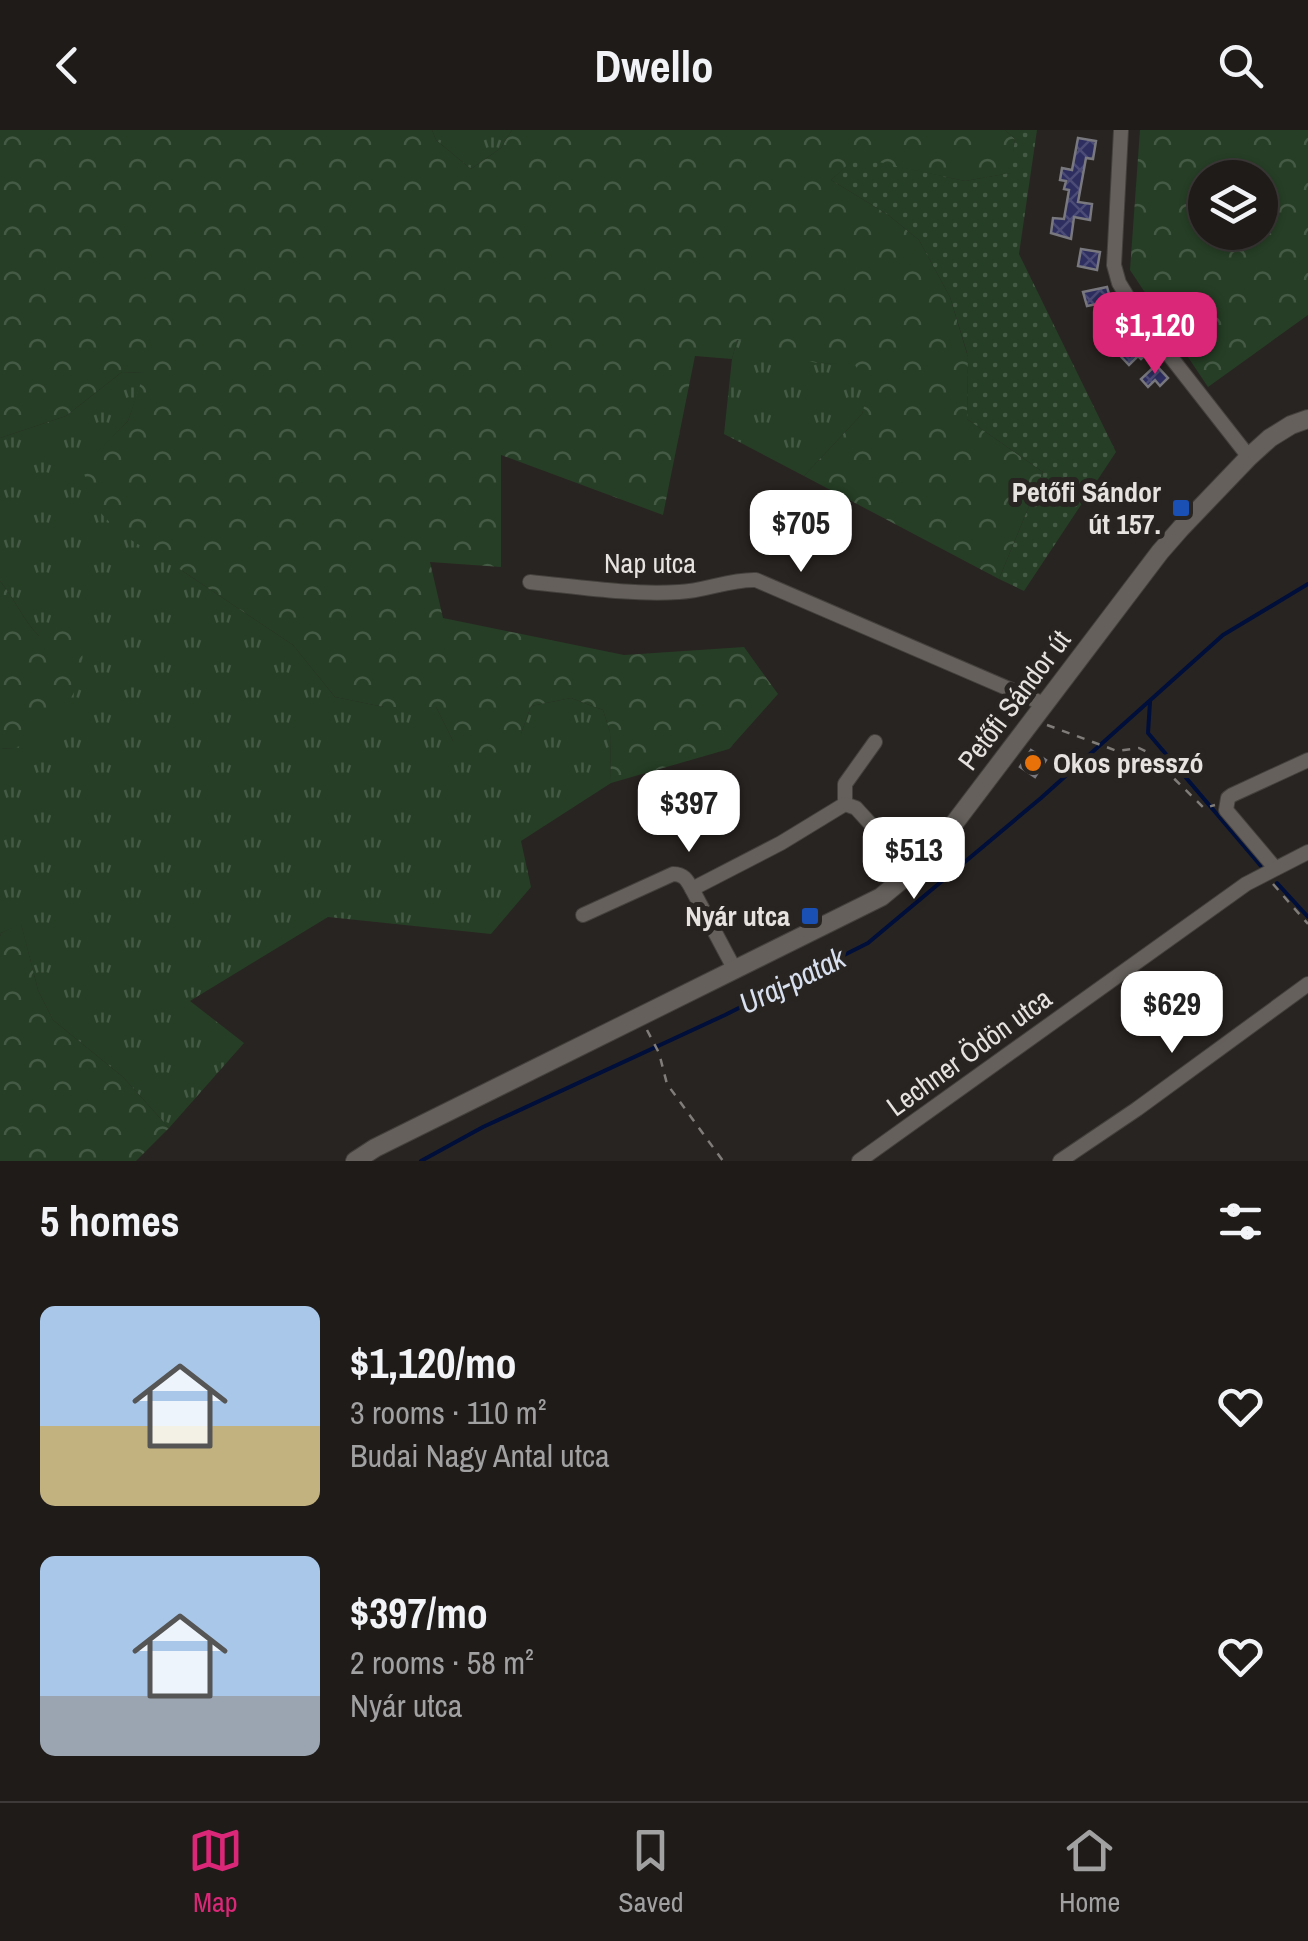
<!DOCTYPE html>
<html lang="en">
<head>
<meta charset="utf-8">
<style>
  body { margin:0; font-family:"Archivo Narrow",sans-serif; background:#2b2826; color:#f1f3f6; height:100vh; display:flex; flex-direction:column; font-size:38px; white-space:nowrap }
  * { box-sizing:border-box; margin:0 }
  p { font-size:32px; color:#a1a1a2 }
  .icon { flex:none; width:55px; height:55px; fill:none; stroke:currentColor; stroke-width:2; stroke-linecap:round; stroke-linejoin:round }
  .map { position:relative; height:1031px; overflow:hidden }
  .details { display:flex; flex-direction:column; background:#1e1b19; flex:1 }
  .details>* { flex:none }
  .tools { position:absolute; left:1188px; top:30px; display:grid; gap:20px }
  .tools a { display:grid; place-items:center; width:90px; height:90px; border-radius:50%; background:#1e1b19; box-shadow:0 2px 8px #0004,0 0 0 2px #3c3938; font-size:50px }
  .price { position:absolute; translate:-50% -85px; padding:0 22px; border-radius:20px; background:#fff; color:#222; font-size:32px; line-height:65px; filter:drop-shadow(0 2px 5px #0008) }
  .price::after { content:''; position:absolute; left:50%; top:60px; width:30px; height:22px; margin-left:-15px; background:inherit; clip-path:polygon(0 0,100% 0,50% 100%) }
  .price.active { background:#db2777; color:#fff }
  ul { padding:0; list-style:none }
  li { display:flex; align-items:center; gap:30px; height:250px; padding:0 40px }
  li span { display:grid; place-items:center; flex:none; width:280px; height:200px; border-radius:15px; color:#555 }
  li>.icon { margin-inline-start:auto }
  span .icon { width:120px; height:120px; fill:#fffc; stroke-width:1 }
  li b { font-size:42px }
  h2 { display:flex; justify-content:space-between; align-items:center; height:120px; padding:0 40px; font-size:42px }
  header { display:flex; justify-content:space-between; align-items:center; height:130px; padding:0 40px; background:#1e1b19; font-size:45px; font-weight:700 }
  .dock { display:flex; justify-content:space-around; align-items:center; height:140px; border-top:2px solid #3c3938; background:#1e1b19; font-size:28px; color:#a1a1a2 }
  .dock a { display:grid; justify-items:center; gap:5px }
  .dock .active { color:#db2777 }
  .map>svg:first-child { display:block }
  .grass { fill:url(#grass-tufts) }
  .forest { fill:url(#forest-crowns); fill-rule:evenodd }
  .garden { fill:url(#garden-dots) }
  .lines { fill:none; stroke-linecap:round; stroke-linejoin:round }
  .stream { stroke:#000e3a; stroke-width:4 }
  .building { fill:url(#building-cross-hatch); stroke:#78787e; stroke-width:2.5 }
  .minor-casing { stroke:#44403d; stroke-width:16 }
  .tertiary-casing { stroke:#44403d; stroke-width:20 }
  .path { stroke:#7f7c79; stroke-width:2.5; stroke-dasharray:8 8; stroke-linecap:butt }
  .minor { stroke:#65605c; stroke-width:14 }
  .tertiary { stroke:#65605c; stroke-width:18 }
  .transit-dot { fill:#1a4fb4; stroke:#282421; stroke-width:4 }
  .food-dot { fill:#e8710a; stroke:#282421; stroke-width:4 }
  .labels { text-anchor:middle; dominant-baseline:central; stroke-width:10; stroke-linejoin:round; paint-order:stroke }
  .poi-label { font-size:28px; font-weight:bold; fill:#e5e2e0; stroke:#282421; text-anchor:end }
  .street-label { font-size:28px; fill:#e5e2e0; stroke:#282421 }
  .water-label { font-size:30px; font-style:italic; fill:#d8e0f0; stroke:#282421 }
</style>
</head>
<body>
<header><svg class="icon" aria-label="back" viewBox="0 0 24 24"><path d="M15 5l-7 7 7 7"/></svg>Dwello<svg class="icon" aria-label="search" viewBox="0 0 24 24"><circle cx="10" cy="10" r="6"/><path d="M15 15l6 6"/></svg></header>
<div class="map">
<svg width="1308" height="1031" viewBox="0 0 1308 1031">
  <defs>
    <pattern id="grass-tufts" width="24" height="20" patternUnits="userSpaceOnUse" patternTransform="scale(2.5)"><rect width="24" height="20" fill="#263e25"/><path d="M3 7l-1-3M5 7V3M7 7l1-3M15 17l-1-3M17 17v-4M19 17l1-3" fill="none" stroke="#455a44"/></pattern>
    <pattern id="forest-crowns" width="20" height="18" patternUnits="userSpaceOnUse" patternTransform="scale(2.5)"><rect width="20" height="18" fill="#263e25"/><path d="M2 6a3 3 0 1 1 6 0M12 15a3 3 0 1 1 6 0" fill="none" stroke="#455a44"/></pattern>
    <pattern id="garden-dots" width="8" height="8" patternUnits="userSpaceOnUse" patternTransform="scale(2.5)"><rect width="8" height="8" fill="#263e25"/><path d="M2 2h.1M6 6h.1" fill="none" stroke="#455a44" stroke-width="1.8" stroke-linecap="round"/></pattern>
    <pattern id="building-cross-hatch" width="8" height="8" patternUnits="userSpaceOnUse" patternTransform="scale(2.5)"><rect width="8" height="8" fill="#2e2e61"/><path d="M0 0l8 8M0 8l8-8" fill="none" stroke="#4c4c77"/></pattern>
  </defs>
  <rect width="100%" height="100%" fill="#282421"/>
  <g class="grass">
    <polygon points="432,0 512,0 501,18 471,39 436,10"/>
    <polygon points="737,210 765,210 818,233 855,234 870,259 862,284 804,346 724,304 732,229"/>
    <path d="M122,242L145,243L128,291L83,336L181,440L293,515L335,567L384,577H436L453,611L521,604L531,576L571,568L603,580L610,602L611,653L521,711L531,757L491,804L328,787L190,871L244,913L169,998L123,947L53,890L38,860L21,794L1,803L0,807V619L14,618L39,506C23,490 15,469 0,451V308L66,286Z"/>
  </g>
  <g class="forest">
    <polygon points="0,0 432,0 436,10 471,39 501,18 512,0 1005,0 1015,9 1011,43 965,51 856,28 831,50 887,84 919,110 950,167 968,227 967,289 1043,342 999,449 804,346 862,284 869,259 855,235 818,233 783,227 765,210 737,210 732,229 695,226 663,385 501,325 501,437 430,432 443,488 624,525 744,517 778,564 729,619 611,653 610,602 603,580 571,568 531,576 521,604 505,628 483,626 453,611 436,577 384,577 335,567 293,515 181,440 121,404 93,375 82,336 128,291 144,243 122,242 66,286 0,308"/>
    <path d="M1140,0H1308V185L1208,257L1130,140ZM1205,48H1260V102H1205Z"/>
    <path d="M0,451C15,469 23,490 39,506L63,492L82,508L83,546L62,584L35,611L14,618L0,619Z"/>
    <polygon points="21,793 38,860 53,890 123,947 169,998 136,1031 0,1031 0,807 1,803"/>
  </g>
  <polygon class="garden" points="1005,0 1037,0 1019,124 1116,322 1024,461 999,449 1043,342 967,289 968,226 950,167 919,110 887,84 831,50 856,27 965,51 1010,43 1015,9"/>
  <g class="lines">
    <g class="stream">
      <polyline points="1150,572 1148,603 1261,736"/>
      <polyline points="1277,753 1308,787"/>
      <polyline points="421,1031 483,997 725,885 868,813 1041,668 1223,505 1308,454"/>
    </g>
  </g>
  <g class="building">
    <polygon points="1078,8 1096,11 1093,29 1086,28 1078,72 1092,74 1090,90 1074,87 1071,109 1051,103 1053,88 1064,89 1069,60 1064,59 1066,51 1060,50 1062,38 1072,40"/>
    <polygon points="1081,119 1100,122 1097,140 1078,136"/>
    <polygon points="1107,157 1112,174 1098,178 1097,174 1087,176 1083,162"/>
    <polygon points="1122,180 1130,192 1127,194 1151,219 1141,229 1138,226 1129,235 1111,216 1107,211 1110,209 1100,194"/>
    <polygon points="1156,235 1168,248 1160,256 1155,250 1148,257 1141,249"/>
    <polygon points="1031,620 1046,630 1035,647 1020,637"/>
  </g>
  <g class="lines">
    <g class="minor-casing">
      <g id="minor">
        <polyline points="1121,0 1114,135 1119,153 1141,189 1249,327"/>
        <path d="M530,452C580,457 629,465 679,462C705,461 730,449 756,450L1044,574"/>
        <polyline points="845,674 845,654 875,612"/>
        <polyline points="1275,738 1226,680 1228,668 1232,665 1308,630"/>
        <polyline points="692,759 781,713 845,674 856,678 914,742"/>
        <path d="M583,785L673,744C684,744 687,750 692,759L735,840"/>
        <polyline points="859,1031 1246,754 1308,722"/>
        <polyline points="1060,1031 1137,979 1308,854"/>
      </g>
    </g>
    <g class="tertiary-casing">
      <polyline id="tertiary" points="355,1031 375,1018 881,767 928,728 1160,422 1181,398 1249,327 1270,308 1291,295 1308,289"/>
    </g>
    <g class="path">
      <polyline points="1047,595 1117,621 1139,618 1147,622 1204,678 1215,675"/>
      <polyline points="1273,754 1308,794"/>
      <polyline points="647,900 659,923 667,954 723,1031"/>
    </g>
    <use href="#minor" class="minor"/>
    <use href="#tertiary" class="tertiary"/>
  </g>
  <g class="transit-dot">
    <rect x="1171" y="368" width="20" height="20" rx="5"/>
    <rect x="800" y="776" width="20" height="20" rx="5"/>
  </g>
  <circle class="food-dot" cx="1033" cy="633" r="10"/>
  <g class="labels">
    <g class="poi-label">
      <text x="1161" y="362">Petőfi Sándor<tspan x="1161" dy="32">út 157.</tspan></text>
      <text x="1053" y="633" text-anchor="start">Okos presszó</text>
      <text x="790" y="786">Nyár utca</text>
    </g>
    <g class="street-label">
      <text x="650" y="433">Nap utca</text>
      <text transform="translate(1014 570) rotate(-53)">Petőfi Sándor út</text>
      <text transform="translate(969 922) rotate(-36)">Lechner Ödön utca</text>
    </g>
    <g class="water-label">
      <text transform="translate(792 850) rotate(-26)">Uraj-patak</text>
    </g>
  </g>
</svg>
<div class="tools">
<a><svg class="icon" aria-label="layers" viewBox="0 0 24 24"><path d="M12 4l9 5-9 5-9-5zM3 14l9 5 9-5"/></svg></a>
</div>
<b class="price active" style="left:1155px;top:247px">$1,120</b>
<b class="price" style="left:801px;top:445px">$705</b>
<b class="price" style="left:689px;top:725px">$397</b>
<b class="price" style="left:914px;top:772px">$513</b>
<b class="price" style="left:1172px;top:926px">$629</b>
</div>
<section class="details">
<h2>5 homes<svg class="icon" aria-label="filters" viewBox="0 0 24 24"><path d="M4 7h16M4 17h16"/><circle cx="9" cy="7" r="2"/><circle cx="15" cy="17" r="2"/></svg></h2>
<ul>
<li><span style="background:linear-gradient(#a9c7e8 60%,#c2b280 0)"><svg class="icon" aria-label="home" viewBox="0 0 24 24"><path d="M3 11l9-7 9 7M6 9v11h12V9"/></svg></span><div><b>$1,120/mo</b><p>3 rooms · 110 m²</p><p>Budai Nagy Antal utca</p></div><svg class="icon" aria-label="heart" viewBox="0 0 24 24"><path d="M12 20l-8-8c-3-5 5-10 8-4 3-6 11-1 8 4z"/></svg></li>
<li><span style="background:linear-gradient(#a9c7e8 70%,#9aa5b1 0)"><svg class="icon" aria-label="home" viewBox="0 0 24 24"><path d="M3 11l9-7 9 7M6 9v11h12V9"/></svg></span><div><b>$397/mo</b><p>2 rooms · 58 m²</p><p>Nyár utca</p></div><svg class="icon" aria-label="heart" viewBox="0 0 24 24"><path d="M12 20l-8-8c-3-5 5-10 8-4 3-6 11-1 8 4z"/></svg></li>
</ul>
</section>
<nav class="dock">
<a class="active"><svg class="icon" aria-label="map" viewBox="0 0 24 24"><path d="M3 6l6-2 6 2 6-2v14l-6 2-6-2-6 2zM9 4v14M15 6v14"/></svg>Map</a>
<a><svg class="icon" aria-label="saved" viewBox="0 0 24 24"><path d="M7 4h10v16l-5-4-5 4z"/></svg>Saved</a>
<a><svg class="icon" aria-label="home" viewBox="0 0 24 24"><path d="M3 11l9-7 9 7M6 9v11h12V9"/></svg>Home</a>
</nav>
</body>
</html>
